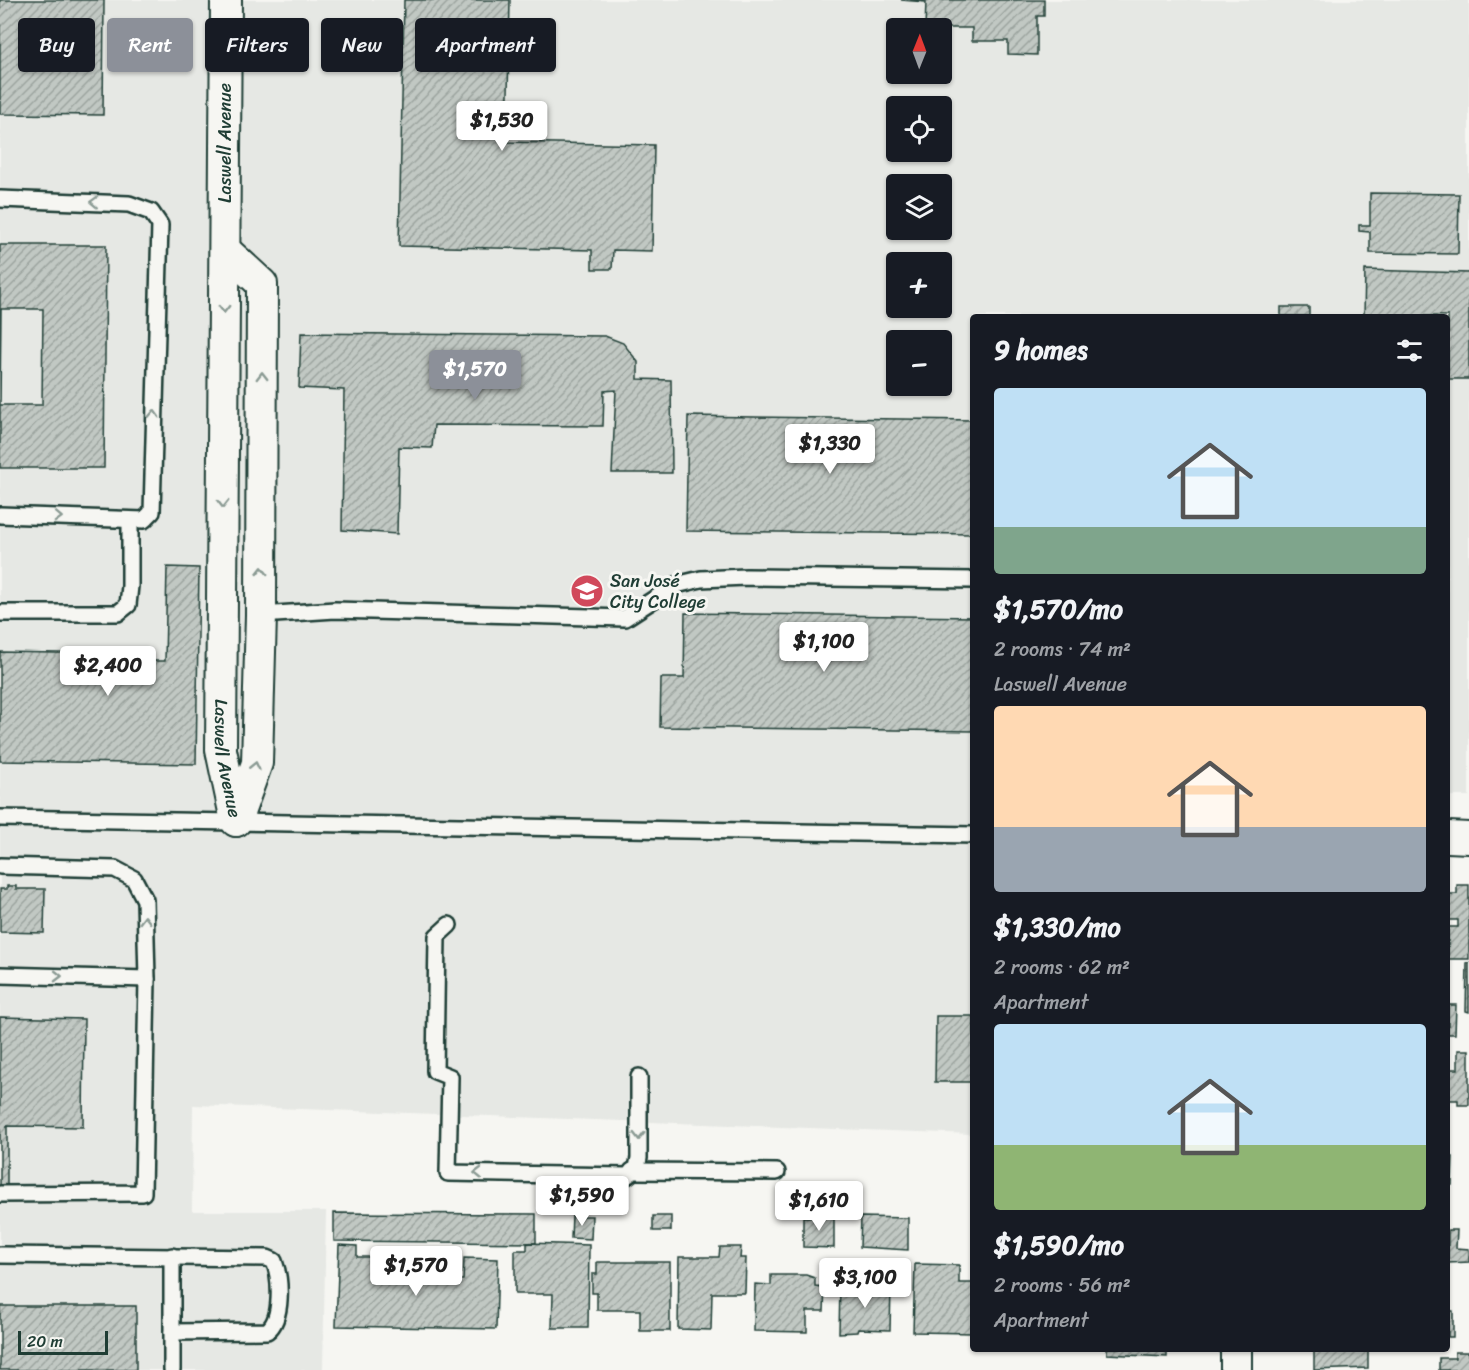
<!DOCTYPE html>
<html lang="en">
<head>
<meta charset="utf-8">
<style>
  body { margin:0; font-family:Sriracha,sans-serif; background:#20242c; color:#f1f3f6; height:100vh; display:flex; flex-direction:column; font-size:22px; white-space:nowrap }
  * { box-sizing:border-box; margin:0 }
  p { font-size:20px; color:#9ea1a6 }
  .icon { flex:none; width:33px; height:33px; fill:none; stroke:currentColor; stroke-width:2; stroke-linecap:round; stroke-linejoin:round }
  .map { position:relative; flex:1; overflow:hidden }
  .drawer { position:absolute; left:970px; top:314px; width:480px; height:1038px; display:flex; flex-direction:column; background:#171b24; border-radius:6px; box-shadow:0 2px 4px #0004 }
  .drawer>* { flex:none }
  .banner { position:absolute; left:18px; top:18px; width:570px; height:54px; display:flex; gap:12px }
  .needle { width:39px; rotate:1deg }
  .fabs { position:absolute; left:886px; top:18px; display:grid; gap:12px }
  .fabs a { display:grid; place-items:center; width:66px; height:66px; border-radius:6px; background:#171b24; box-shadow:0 2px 4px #0004; font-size:30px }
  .scale { position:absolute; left:18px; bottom:15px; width:90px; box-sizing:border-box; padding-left:6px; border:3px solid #1f3d34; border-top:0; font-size:16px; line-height:21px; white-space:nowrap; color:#1f3d34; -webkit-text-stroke:4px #f6f6f2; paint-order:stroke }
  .price { position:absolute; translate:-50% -51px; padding:0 14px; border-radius:6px; background:#fff; color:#222; font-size:20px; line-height:39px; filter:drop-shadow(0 2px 3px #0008) }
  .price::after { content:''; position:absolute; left:50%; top:36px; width:18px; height:14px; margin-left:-9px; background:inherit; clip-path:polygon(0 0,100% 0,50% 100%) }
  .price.active { background:#8c9099; color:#fff }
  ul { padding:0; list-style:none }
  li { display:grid; align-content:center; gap:12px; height:318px; padding:0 24px }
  li span { display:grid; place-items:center; height:186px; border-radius:6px; color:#555 }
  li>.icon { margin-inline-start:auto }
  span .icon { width:108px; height:108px; fill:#fffc; stroke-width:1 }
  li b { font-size:26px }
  h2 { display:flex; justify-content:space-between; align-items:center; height:72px; padding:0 24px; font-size:26px }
  .pill { padding:0 21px; border-radius:6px; background:#171b24; box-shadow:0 2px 4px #0004; font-size:21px; line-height:54px }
  .pill.active { background:#8c9099; color:#fff }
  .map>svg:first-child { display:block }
  .built { fill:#e6e8e4; fill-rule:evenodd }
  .building { fill:url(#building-hatch); stroke:#1f3d34; stroke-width:1.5; fill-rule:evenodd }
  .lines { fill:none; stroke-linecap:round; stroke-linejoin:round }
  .service-casing { stroke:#1f3d34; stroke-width:20 }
  .minor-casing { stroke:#1f3d34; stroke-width:34 }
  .service { stroke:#f6f6f2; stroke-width:15 }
  .minor { stroke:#f6f6f2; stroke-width:30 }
  .oneway { stroke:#8a9a93 }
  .labels { text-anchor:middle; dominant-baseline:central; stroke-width:6; stroke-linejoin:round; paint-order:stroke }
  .street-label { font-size:18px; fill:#1f3d34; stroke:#f6f6f2 }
  .poi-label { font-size:18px; fill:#1f3d34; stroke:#f6f6f2; text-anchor:start }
</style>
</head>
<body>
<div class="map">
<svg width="1469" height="1370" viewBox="0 0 1469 1370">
  <defs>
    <pattern id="building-hatch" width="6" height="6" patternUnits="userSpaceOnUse" patternTransform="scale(1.5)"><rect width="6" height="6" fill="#c1c8c3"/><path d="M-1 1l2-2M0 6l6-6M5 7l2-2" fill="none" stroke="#9ca49f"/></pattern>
  </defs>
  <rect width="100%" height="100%" fill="#f6f6f2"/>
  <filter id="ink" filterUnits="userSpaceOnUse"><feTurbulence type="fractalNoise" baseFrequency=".0167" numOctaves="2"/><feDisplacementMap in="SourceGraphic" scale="12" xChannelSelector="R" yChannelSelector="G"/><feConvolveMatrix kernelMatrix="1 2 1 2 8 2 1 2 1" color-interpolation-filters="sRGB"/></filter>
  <g filter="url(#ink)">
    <path class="built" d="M0,0H1469V796H1448V316H974L973,1134L193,1105L192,1211H326L323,1370H0ZM897,28H942V74H897ZM897,106H942V152H897ZM897,184H942V230H897ZM897,262H942V308H897ZM897,340H942V386H897Z"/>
    <g class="building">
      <polygon points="0,0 104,0 103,115 0,114"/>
      <polygon points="404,0 510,0 507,142 654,145 652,251 613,250 612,269 592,269 592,250 399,246"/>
      <polygon points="901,0 1044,0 1044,16 1037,16 1037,55 1008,54 1008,41 972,41 972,28 925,28 926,2"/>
      <polygon points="1370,193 1459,194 1458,254 1370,253 1370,232 1359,231 1359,225 1370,225"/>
      <path d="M0,245H106L104,468H0ZM1,309H43L42,405H0Z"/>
      <polygon points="1365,270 1469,273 1469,379 1448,379 1448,316 1364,316"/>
      <rect x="1281" y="307" width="28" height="9"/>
      <polygon points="301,333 605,336 623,343 638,362 638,379 671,380 672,473 612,473 616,390 604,391 603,426 434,425 432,448 399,447 397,534 342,530 344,390 299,388"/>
      <polygon points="688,416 974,420 974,534 686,531"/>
      <polygon points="167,567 199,568 196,764 0,761 0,652 113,654 113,661 165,661"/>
      <polygon points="685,613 974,617 974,731 660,727 661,678 684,678"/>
      <polygon points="1457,885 1469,885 1469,959 1448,959 1448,927 1458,927 1458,920 1448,920 1448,894 1457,894"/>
      <polygon points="7,886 16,886 16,889 45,889 44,933 0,932 0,889 7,889"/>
      <polygon points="1467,963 1469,963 1469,1012 1466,1011"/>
      <polygon points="1448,1005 1456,1005 1455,1034 1448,1034"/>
      <polygon points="936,1016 974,1016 974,1082 935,1082"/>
      <polygon points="0,1017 84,1019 83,1127 7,1126 7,1185 0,1185"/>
      <polygon points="1458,1050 1469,1050 1469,1105 1458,1105 1458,1100 1448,1100 1448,1069 1458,1069"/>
      <polygon points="1448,1157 1453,1157 1452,1185 1448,1185"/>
      <polygon points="334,1213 536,1214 536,1243 334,1241"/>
      <polygon points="572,1216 592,1216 591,1239 571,1238"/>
      <rect x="653" y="1216" width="18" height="15"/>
      <polygon points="834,1216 834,1248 803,1247 803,1217"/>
      <polygon points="861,1217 908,1218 908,1250 860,1247"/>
      <polygon points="1448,1230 1457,1230 1456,1248 1469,1249 1469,1262 1448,1263"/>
      <polygon points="527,1243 589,1245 588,1328 552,1328 553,1294 515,1294 515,1250 527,1250"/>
      <polygon points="339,1245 357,1246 357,1257 371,1257 373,1279 463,1280 464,1258 498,1259 496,1329 336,1326"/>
      <polygon points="720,1247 741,1247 740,1258 746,1258 745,1293 712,1293 711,1330 678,1329 679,1257 719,1257"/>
      <polygon points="597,1262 670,1262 670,1331 640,1331 640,1310 597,1310 597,1293 592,1293 592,1274 597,1274"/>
      <polygon points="915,1264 959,1265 959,1283 973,1283 974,1267 974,1333 913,1332"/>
      <polygon points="771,1275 806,1275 815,1278 815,1286 825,1287 824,1311 807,1311 807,1332 754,1331 755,1284 771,1285"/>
      <polygon points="840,1286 891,1287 890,1330 858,1329 857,1332 839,1333"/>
      <rect x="0" y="1306" width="136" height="64"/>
      <polygon points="1448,1310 1453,1311 1453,1337 1448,1337"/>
      <polygon points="1107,1348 1167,1348 1167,1357 1107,1354"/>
      <polygon points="1314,1348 1368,1348 1368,1368 1314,1370"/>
      <polygon points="1455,1352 1469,1352 1469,1370 1439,1370 1439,1358 1455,1358"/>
    </g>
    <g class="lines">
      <g class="service-casing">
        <g id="service">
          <polyline points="0,199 129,204 151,212 160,225 152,512 144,520 0,515"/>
          <polyline points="0,613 118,613 128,605 130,586 130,520"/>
          <polyline points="261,615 335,610 625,618 676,585 701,579 746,577 974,580"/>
          <polyline points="0,818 974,835"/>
          <polyline points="0,866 115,869 134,879 145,900 147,979 143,1193 0,1194"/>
          <polyline points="449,925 437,936 435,1071 450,1077 448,1173 627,1176 637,1168 639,1158 639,1077"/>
          <polyline points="0,975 147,979"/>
          <polyline points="632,1171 777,1172"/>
          <path d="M0,1255L267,1258L274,1261C281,1279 283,1319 267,1331L172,1332"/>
          <polyline points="172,1370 172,1256"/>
        </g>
      </g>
      <g class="minor-casing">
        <g id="minor">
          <path id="s1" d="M226,0L221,750L236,821"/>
          <polyline points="225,250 262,284 261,615 257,763 236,821"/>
          <polyline points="1448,837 1469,838"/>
          <polyline points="1236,1370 1236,1348"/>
        </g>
      </g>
      <use href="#service" class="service"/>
      <use href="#minor" class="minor"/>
    </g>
    <defs><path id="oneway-chevron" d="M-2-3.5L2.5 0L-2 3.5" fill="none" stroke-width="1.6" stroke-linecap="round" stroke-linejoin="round" transform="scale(1.5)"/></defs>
    <g class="oneway">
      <use href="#oneway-chevron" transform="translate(94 202) rotate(-178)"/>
      <use href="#oneway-chevron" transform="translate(224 309) rotate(90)"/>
      <use href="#oneway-chevron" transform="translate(262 376) rotate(-90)"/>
      <use href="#oneway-chevron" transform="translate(154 414) rotate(-88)"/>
      <use href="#oneway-chevron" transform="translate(223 504) rotate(90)"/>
      <use href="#oneway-chevron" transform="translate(58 517) rotate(2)"/>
      <use href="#oneway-chevron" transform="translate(262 571) rotate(-90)"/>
      <use href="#oneway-chevron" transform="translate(255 766) rotate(-77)"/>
      <use href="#oneway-chevron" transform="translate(145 920) rotate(-91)"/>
      <use href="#oneway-chevron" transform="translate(58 976) rotate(1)"/>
      <use href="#oneway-chevron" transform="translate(639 1136) rotate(90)"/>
      <use href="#oneway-chevron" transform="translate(478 1173) rotate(-179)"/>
    </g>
  </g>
  <defs>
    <g id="university-disc" transform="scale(1.725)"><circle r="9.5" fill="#d1495b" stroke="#f6f6f2"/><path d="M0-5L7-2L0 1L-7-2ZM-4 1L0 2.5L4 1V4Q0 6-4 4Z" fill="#fff"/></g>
  </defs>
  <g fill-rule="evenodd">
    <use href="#university-disc" x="587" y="591"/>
  </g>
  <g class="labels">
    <g class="street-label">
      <text transform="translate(225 143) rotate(-90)">Laswell Avenue</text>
      <text stroke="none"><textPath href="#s1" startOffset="759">Laswell Avenue</textPath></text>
    </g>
    <g class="poi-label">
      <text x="610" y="581">San José<tspan x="610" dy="21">City College</tspan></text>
    </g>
  </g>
</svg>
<div class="fabs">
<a><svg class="needle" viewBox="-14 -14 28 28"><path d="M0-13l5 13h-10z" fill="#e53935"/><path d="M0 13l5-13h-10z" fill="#9ea1a6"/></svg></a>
<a><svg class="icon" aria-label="locate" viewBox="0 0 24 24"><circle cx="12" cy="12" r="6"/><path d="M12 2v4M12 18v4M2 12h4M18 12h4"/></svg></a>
<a><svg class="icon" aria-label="layers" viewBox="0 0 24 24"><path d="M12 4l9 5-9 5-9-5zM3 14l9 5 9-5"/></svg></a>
<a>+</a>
<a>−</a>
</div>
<div class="scale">20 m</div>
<b class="price" style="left:502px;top:152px">$1,530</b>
<b class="price active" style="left:475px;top:401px">$1,570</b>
<b class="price" style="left:830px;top:475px">$1,330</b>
<b class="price" style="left:824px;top:673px">$1,100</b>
<b class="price" style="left:108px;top:697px">$2,400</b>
<b class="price" style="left:582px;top:1227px">$1,590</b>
<b class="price" style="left:819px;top:1232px">$1,610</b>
<b class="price" style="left:416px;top:1297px">$1,570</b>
<b class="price" style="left:865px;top:1309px">$3,100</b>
<div class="banner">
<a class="pill">Buy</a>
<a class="pill active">Rent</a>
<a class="pill">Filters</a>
<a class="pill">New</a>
<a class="pill">Apartment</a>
</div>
<section class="drawer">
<h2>9 homes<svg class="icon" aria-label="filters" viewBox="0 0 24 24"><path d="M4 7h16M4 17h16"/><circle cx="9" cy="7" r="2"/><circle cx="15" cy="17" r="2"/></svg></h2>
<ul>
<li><span style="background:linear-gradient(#bfe0f5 75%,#7fa58c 0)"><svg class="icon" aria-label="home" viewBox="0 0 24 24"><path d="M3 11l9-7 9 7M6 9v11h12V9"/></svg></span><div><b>$1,570/mo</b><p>2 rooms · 74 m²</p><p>Laswell Avenue</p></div></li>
<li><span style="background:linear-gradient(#ffd9b3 65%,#9aa5b1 0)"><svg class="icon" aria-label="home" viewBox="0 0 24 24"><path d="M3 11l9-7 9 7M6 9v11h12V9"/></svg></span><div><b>$1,330/mo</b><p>2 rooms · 62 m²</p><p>Apartment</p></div></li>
<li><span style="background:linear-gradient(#bfe0f5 65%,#8fb573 0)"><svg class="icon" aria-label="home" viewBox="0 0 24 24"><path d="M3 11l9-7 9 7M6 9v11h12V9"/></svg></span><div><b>$1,590/mo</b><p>2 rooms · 56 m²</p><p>Apartment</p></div></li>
</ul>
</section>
</div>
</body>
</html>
